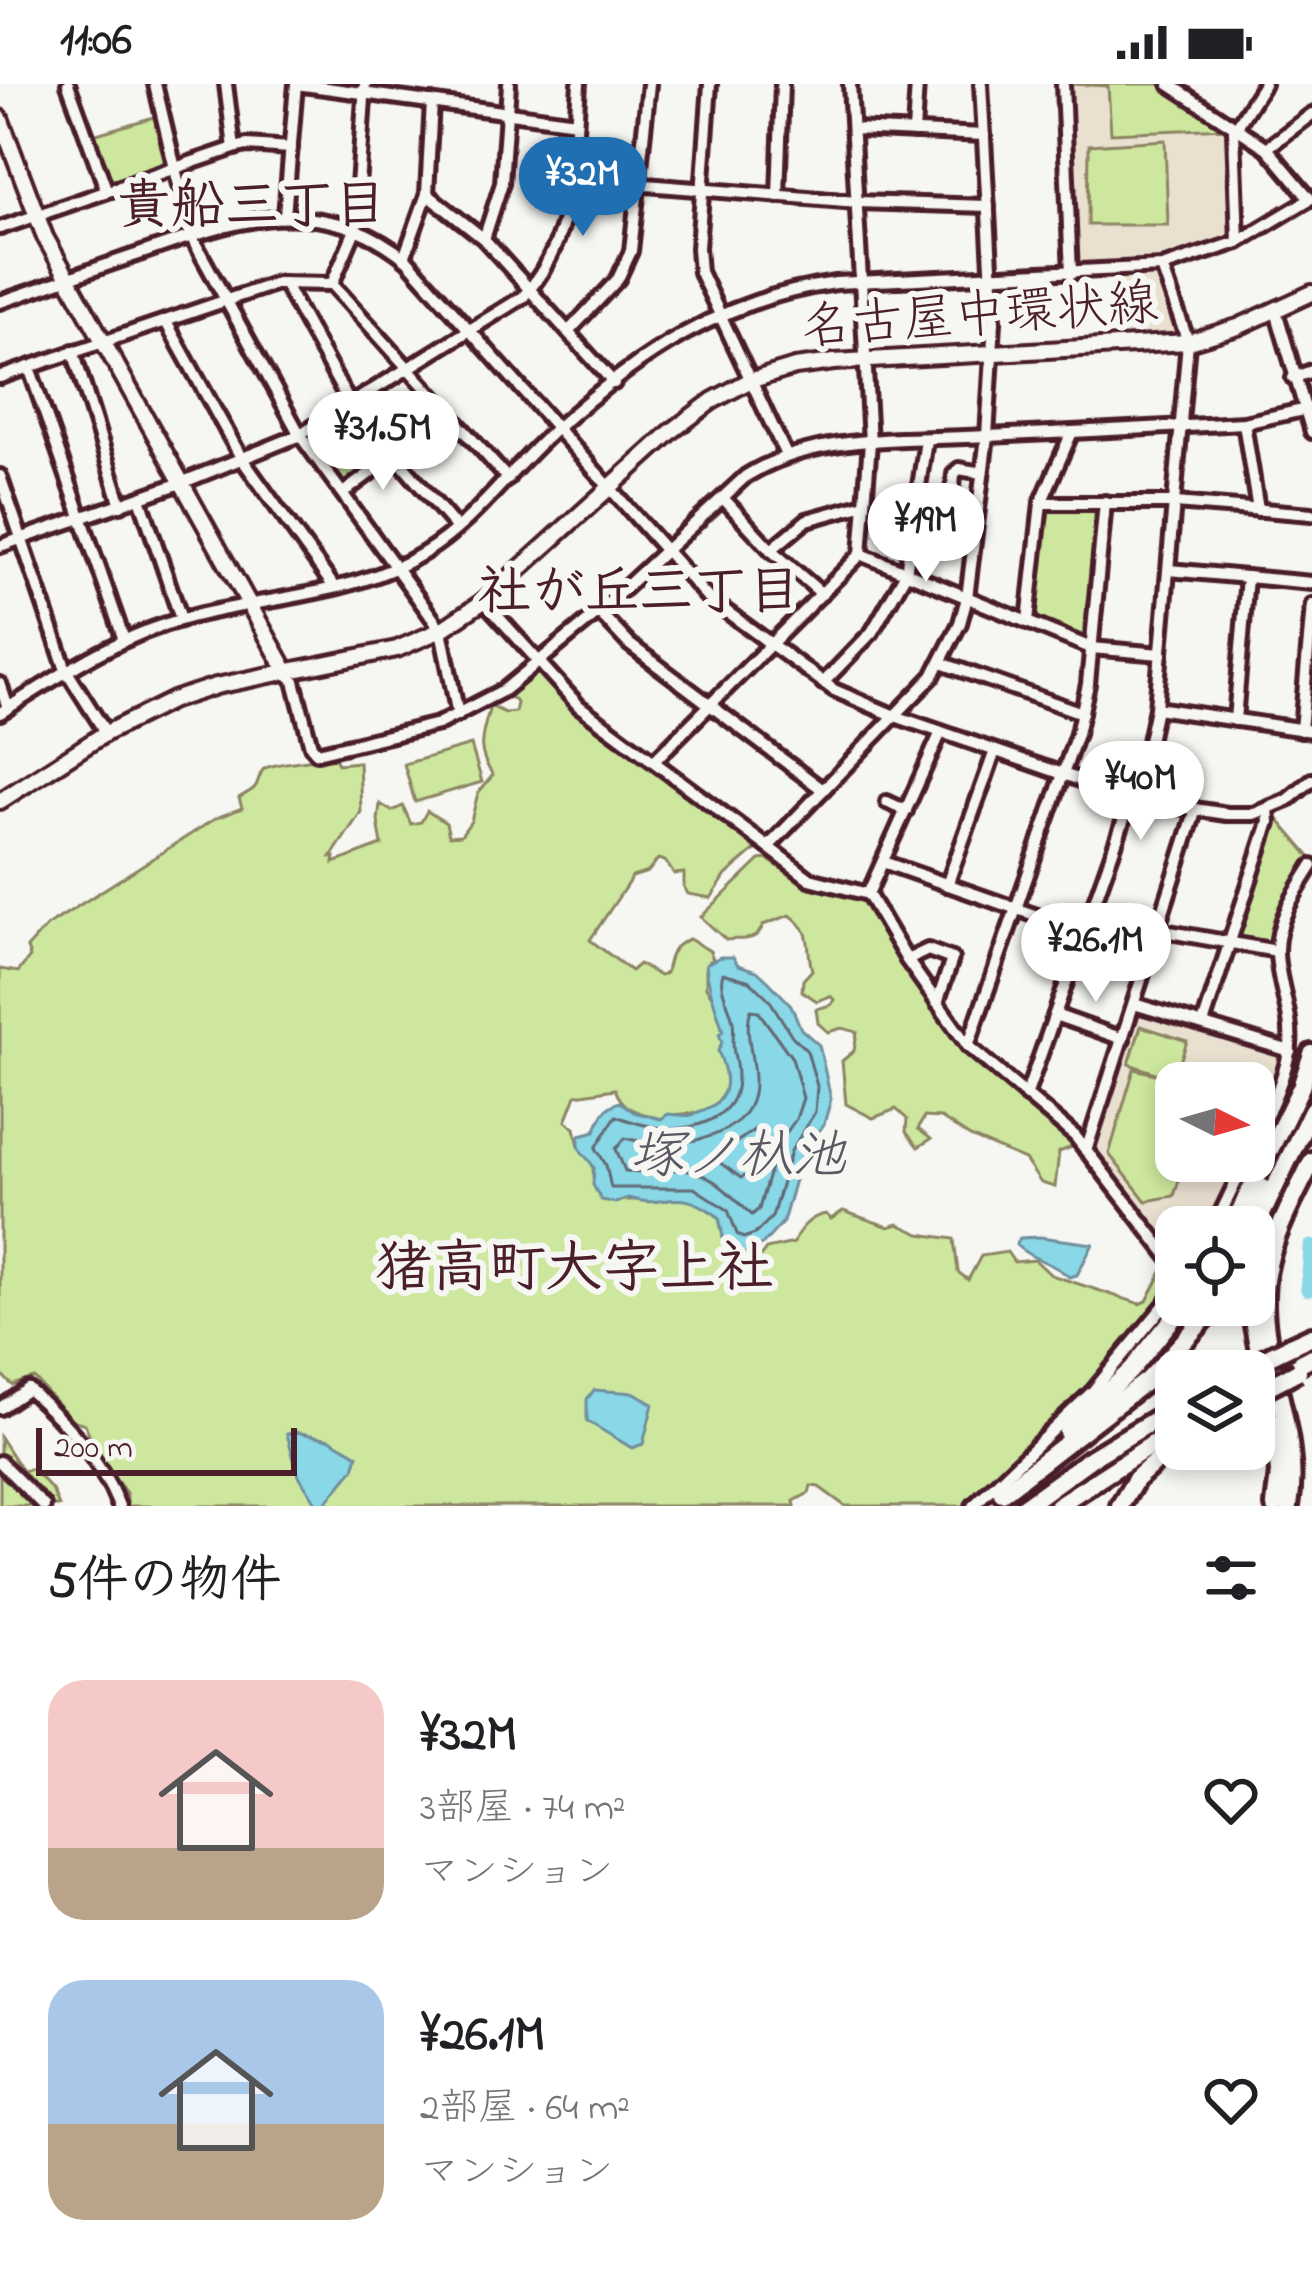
<!DOCTYPE html>
<html lang="ja">
<head>
<meta charset="utf-8">
<style>
  body { margin:0; font-family:"Indie Flower","Klee One",sans-serif; background:#f6f6f6; color:#202124; height:100vh; display:flex; flex-direction:column; font-size:45px; white-space:nowrap }
  * { box-sizing:border-box; margin:0 }
  p { font-size:39px; color:#757577 }
  .icon { flex:none; width:66px; height:66px; fill:none; stroke:currentColor; stroke-width:2; stroke-linecap:round; stroke-linejoin:round }
  .map { position:relative; height:1422px; overflow:hidden }
  .side { display:flex; flex-direction:column; background:#fff; flex:1 }
  .side>* { flex:none }
  .needle { width:78px; rotate:95deg }
  .controls { position:absolute; left:1155px; top:978px; display:grid; gap:24px }
  .controls a { display:grid; place-items:center; width:120px; height:120px; border-radius:24px; background:#fff; box-shadow:0 6px 18px #0003; font-size:60px }
  .scale { position:absolute; left:36px; bottom:30px; width:261px; box-sizing:border-box; padding-left:12px; border:6px solid #4a1f2b; border-top:0; font-size:33px; line-height:42px; white-space:nowrap; color:#4a1f2b; -webkit-text-stroke:9px #f6f6f2; paint-order:stroke }
  .price { position:absolute; translate:-50% -102px; padding:0 27px; border-radius:42px; background:#fff; color:#222; font-size:39px; line-height:78px; filter:drop-shadow(0 3px 6px #0008) }
  .price::after { content:''; position:absolute; left:50%; top:72px; width:36px; height:27px; margin-left:-18px; background:inherit; clip-path:polygon(0 0,100% 0,50% 100%) }
  .price.on { background:#1f6fb2; color:#fff }
  ul { padding:0; list-style:none }
  li { display:flex; align-items:center; gap:36px; height:300px; padding:0 48px }
  li span { display:grid; place-items:center; flex:none; width:336px; height:240px; border-radius:36px; color:#555 }
  li>.icon { margin-inline-start:auto }
  span .icon { width:144px; height:144px; fill:#fffc; stroke-width:1 }
  li b { font-size:51px }
  h2 { display:flex; justify-content:space-between; align-items:center; height:144px; padding:0 48px; font-size:51px }
  .status { display:flex; justify-content:space-between; align-items:center; height:84px; padding:0 60px; background:#fff; direction:ltr }
  .status svg { height:33px; fill:currentColor }
  .map>svg:first-child { display:block }
  .built { fill:#eae0d0 }
  .green { fill:#cde89e; stroke:#8c8464; stroke-width:3 }
  .water { fill:#89d8e7; stroke:#708e9c; stroke-width:3 }
  .lines { fill:none; stroke-linecap:round; stroke-linejoin:round }
  .shore { stroke:#636976; stroke-width:3 }
  .river { stroke:#89d8e7; stroke-width:15 }
  .minor-casing { stroke:#4a1f2b; stroke-width:20 }
  .major-casing { stroke:#4a1f2b; stroke-width:22 }
  .highway-casing { stroke:#4a1f2b; stroke-width:26 }
  .minor { stroke:#f6f6f2; stroke-width:10 }
  .major { stroke:#f6f6f2; stroke-width:14 }
  .highway { stroke:#f6f6f2; stroke-width:16 }
  .highway-bridge-casing { stroke:#4a1f2b; stroke-width:26; stroke-linecap:butt }
  .highway-bridge { stroke:#f6f6f2; stroke-width:16 }
  .labels { text-anchor:middle; dominant-baseline:central; stroke-width:12; stroke-linejoin:round; paint-order:stroke }
  .street-label { font-size:51px; fill:#4a1f2b; stroke:#f6f6f2 }
  .neighbourhood-label { font-size:54px; font-weight:bold; fill:#4a1f2b; stroke:#f6f6f2 }
  .water-label { font-size:54px; font-style:italic; fill:#5d5663; stroke:#f6f6f2 }
  .quarter-label { font-size:57px; font-weight:bold; fill:#4a1f2b; stroke:#f6f6f2 }
</style>
</head>
<body>
<div class="status"><b>11:06</b><svg viewBox="0 0 49 12"><path d="M0 12V9h3v3zM5 12V6h3v6zM10 12V3h3v9zM15 12V0h3v12zM26 1h20v11H26zM47 4h2v5h-2z"/></svg></div>
<div class="map">
<svg width="1312" height="1422" viewBox="0 0 1312 1422">
  <rect width="100%" height="100%" fill="#f6f6f2"/>
  <filter id="ink" filterUnits="userSpaceOnUse"><feTurbulence type="fractalNoise" baseFrequency=".00833" numOctaves="2"/><feDisplacementMap in="SourceGraphic" scale="24" xChannelSelector="R" yChannelSelector="G"/><feConvolveMatrix kernelMatrix="1 2 1 2 8 2 1 2 1" color-interpolation-filters="sRGB"/></filter>
  <g filter="url(#ink)">
    <g class="built">
      <polygon points="1069,2 1108,2 1111,49 1229,44 1232,155 1162,179 1078,181"/>
      <polygon points="1158,188 1180,249 1177,253 1117,256 1114,191"/>
      <polygon points="1139,927 1280,968 1281,972 1254,1052 1254,999 1176,999 1176,1077 1243,1077 1209,1143 1176,1143 1176,1174 1095,1066 1135,930"/>
    </g>
    <g class="green">
      <polygon points="1069,0 1161,0 1229,44 1111,49 1108,2"/>
      <polygon points="154,33 165,81 112,98 93,51"/>
      <polygon points="1165,56 1168,141 1088,141 1089,61"/>
      <polygon points="350,325 387,371 345,402 307,353"/>
      <polygon points="1098,423 1086,556 1033,534 1047,424"/>
      <path d="M538,588L595,644L759,763L726,791L711,814L688,810L684,803V789L674,790L665,777L658,775L648,788L632,793L590,856L631,887L639,880L660,892L666,889C669,871 672,862 689,855L710,867L713,875L706,880V903L714,915L723,947L722,969L728,1000C709,1043 686,1022 661,1035C640,1029 623,1027 615,1005L576,1011L566,1037L575,1044L579,1062L592,1077L594,1095L614,1116H668C688,1108 703,1123 719,1133L726,1168L740,1172L746,1180L754,1181L766,1165L794,1159C798,1145 811,1132 826,1130L831,1135L843,1127L889,1143L898,1140L920,1150L954,1155L958,1188L968,1196L981,1172L1007,1168L1014,1178L1035,1176L1051,1191L1140,1220L1147,1217L1167,1178L1176,1188C1168,1236 1011,1382 969,1422H845L819,1403L811,1402L809,1409L794,1417L795,1422H127V1410L98,1373L85,1340L72,1336L34,1294L12,1301L0,1289V885L18,888L30,873L27,864L47,842L216,734L242,724L239,714C244,710 251,708 255,703C259,698 259,689 264,685C272,679 323,674 335,674L338,680L359,678L361,728L331,773H335L334,779L382,761L378,737L380,720L392,727L403,722L411,740L421,738L427,727L446,739L449,752L461,751L471,737L478,709L493,691C474,664 483,651 490,622L505,629L515,628L517,619L508,611Z"/>
      <polygon points="471,661 482,698 415,718 404,680"/>
      <polygon points="1276,733 1312,775 1272,862 1235,851 1272,734"/>
      <path d="M767,775L810,804L861,813L965,968L1077,1061L1059,1068L1055,1103L1041,1099L1025,1076L970,1053L941,1034L924,1033L918,1045L931,1055L918,1063L906,1048L907,1035L896,1025L873,1034L846,1020L842,977L854,967L857,948L842,944L828,948L818,939L816,925L831,921L835,916L830,912L817,917L802,907L803,896L812,886C805,861 815,849 790,831L763,841C757,859 742,854 726,856L701,833L760,776Z"/>
      <polygon points="1141,942 1187,957 1174,996 1183,999 1176,999 1176,1077 1185,1077 1174,1112 1146,1117 1109,1070 1134,985 1164,992 1129,980"/>
      <polygon points="0,1353 22,1387 32,1385 52,1406 59,1422 0,1422"/>
    </g>
    <g class="water">
      <path d="M733,873L738,881L757,887L768,897L791,921L801,945L819,961L831,1015L824,1040L802,1071L783,1138L763,1160L740,1172L726,1168L719,1133C674,1099 667,1127 628,1114L616,1119L601,1116L593,1101L594,1084C588,1071 575,1069 580,1051L595,1047C602,1032 603,1023 620,1018L634,1028L661,1035L668,1030L691,1032C696,1028 702,1027 708,1024C735,1012 725,983 718,967L722,958L719,950L723,947C716,922 708,905 706,880L720,873Z"/>
      <path d="M1040,1153L1093,1160L1077,1191L1069,1193C1054,1178 1031,1176 1016,1161L1020,1154Z"/>
      <polygon points="594,1306 635,1309 653,1320 643,1360 632,1364 587,1337 587,1315"/>
      <polygon points="296,1348 330,1355 358,1371 354,1385 323,1422 318,1422 298,1390 287,1350"/>
    </g>
    <g class="lines">
      <g class="shore">
        <path d="M723,889L750,897L769,915L792,952L807,967L817,1002L815,1028L791,1067L772,1133L755,1150L743,1154L737,1150L728,1126L694,1104H611L606,1081L596,1064L616,1032C645,1043 676,1051 706,1038C738,1024 741,1001 734,969C731,957 736,946 732,933C728,918 718,902 723,889Z"/>
        <path d="M751,926L758,927L792,974L803,1014L796,1035L777,1062L759,1125L752,1131C730,1112 715,1089 682,1086C662,1084 645,1090 625,1087L616,1065L625,1054C667,1066 754,1060 754,999C755,975 743,948 751,926Z"/>
        <polygon points="758,1043 762,1050 749,1090 741,1094 719,1078 717,1072"/>
      </g>
      <polyline class="river" points="1308,1205 1311,1163"/>
      <g class="minor-casing">
        <g id="minor">
          <polyline points="68,0 106,105"/>
          <polyline points="155,0 191,152 300,351 441,546 458,631"/>
          <polyline points="226,0 234,64"/>
          <polyline points="710,0 698,164 700,188 786,371"/>
          <polyline points="981,0 994,238 987,352 1072,348 1041,419 1175,419 1312,430"/>
          <polyline points="1063,0 1071,190"/>
          <polyline points="853,45 984,51"/>
          <polyline points="914,48 917,0"/>
          <polyline points="1267,64 1312,30"/>
          <polyline points="571,95 857,118 988,122"/>
          <polyline points="427,110 484,155 614,299"/>
          <polyline points="778,112 782,0"/>
          <polyline points="285,132 296,0 576,38"/>
          <polyline points="0,144 234,64 247,61 291,64"/>
          <polyline points="484,155 502,99 509,0"/>
          <polyline points="1238,158 1234,47 1264,0"/>
          <polyline points="404,174 427,110 432,18"/>
          <polyline points="284,199 350,320 455,442"/>
          <polyline points="332,200 355,146 365,0"/>
          <path d="M0,218C47,202 94,185 142,169C235,136 321,106 407,176L708,514L834,606L895,632L1141,717L1227,730H1254L1288,716L1312,696"/>
          <polyline points="1276,227 1312,348"/>
          <polyline points="166,238 242,375 334,503"/>
          <polyline points="569,247 618,195 631,167 649,0"/>
          <polyline points="73,267 121,421"/>
          <polyline points="29,283 124,556"/>
          <polyline points="0,293 277,199 332,200 508,395"/>
          <polyline points="1293,294 1312,287"/>
          <polyline points="1244,339 1258,426"/>
          <polyline points="1072,348 1244,339 1312,324"/>
          <polyline points="0,392 66,586 106,649"/>
          <polyline points="343,409 394,371"/>
          <polyline points="140,414 181,535"/>
          <polyline points="723,414 771,466 822,510"/>
          <polyline points="913,443 945,447 950,441 954,390 959,385 982,389"/>
          <path d="M0,462L181,399L300,351L523,213C577,154 573,75 579,0"/>
          <polyline points="771,466 807,436 865,420"/>
          <polyline points="861,470 1091,564 1161,570"/>
          <polyline points="1169,486 1312,499"/>
          <polyline points="484,517 579,622 768,763"/>
          <polyline points="599,528 629,560 823,706"/>
          <polyline points="1028,537 1041,419"/>
          <polyline points="941,579 1082,629"/>
          <path d="M287,588L294,597L311,662L317,669L438,640L504,606L599,528L746,392C817,348 906,357 987,352L967,514L960,539L933,592L768,763L810,795L868,810L907,876L968,962L1075,1052L1176,1182"/>
          <polyline points="823,599 872,548 906,489 926,356"/>
          <polyline points="0,600 8,624"/>
          <polyline points="1156,624 1312,647"/>
          <path d="M0,629C60,591 117,552 187,534C265,513 353,512 424,469C474,439 513,382 557,344C640,269 724,214 836,199L1162,183L1238,158L1310,115L1267,64L1169,0"/>
          <polyline points="1235,636 1247,493"/>
          <polyline points="1301,646 1312,521"/>
          <polyline points="654,677 861,470 870,358 850,0"/>
          <polyline points="887,718 906,727"/>
          <polyline points="883,778 1077,846 1158,846 1277,867"/>
          <polyline points="947,801 995,667"/>
          <polyline points="868,810 941,648"/>
          <polyline points="907,876 928,866 952,875 937,919"/>
          <polyline points="1134,920 1290,967"/>
          <polyline points="1055,931 1123,955"/>
          <polyline points="1203,940 1269,738 1268,725"/>
          <polyline points="968,962 1077,650 1088,600 1105,418"/>
          <polyline points="1026,1012 1145,676 1156,624 1188,258 1162,183"/>
          <path d="M1254,1059C1267,1031 1286,993 1290,962C1293,930 1278,900 1277,869C1276,837 1296,807 1312,782"/>
          <polyline points="1086,1067 1196,725"/>
          <polyline points="1214,1143 1246,1077"/>
          <path d="M0,1324L28,1305C67,1340 99,1373 119,1422"/>
          <polyline points="0,1378 44,1422"/>
          <polyline points="973,1422 1093,1307 1176,1207"/>
        </g>
      </g>
      <g class="major-casing">
        <g id="major">
          <polyline points="0,34 45,153 287,588"/>
          <polyline points="0,717 106,649 173,616 216,602 397,565 441,546 484,517 672,347 712,317 749,297 795,283 834,278 1188,258 1238,243 1312,209"/>
        </g>
      </g>
      <g class="highway-casing">
        <g id="highway">
          <polyline points="1232,1143 1301,1003 1312,970"/>
          <polyline points="1250,1143 1263,1104"/>
          <polyline points="1254,1162 1263,1128 1312,1026"/>
          <polyline points="1250,1221 1259,1267"/>
          <polyline points="1290,1262 1312,1252"/>
          <polyline points="1296,1281 1312,1273"/>
          <polyline points="1274,1339 1279,1389 1275,1422"/>
          <polyline points="1067,1348 1132,1285 1184,1221"/>
          <polyline points="1002,1409 1149,1295 1217,1221"/>
          <polyline points="1025,1422 1090,1375 1176,1323"/>
          <polyline points="1057,1422 1176,1345"/>
          <polyline points="1120,1422 1136,1395 1176,1359"/>
          <path d="M1289,1422C1302,1350 1261,1281 1264,1209C1266,1161 1292,1119 1312,1077"/>
        </g>
      </g>
      <use href="#minor" class="minor"/>
      <use href="#major" class="major"/>
      <use href="#highway" class="highway"/>
      <g class="highway-bridge-casing">
        <g id="highway-bridge">
          <polyline points="1243,1285 1290,1262"/>
          <polyline points="1254,1310 1298,1287"/>
        </g>
      </g>
      <use href="#highway-bridge" class="highway-bridge"/>
    </g>
  </g>
  <g class="labels">
    <g class="street-label">
      <text transform="translate(980 234) rotate(-4)">名古屋中環状線</text>
    </g>
    <g class="neighbourhood-label">
      <text x="252" y="125">貴船三丁目</text>
      <text x="639" y="511">社が丘三丁目</text>
    </g>
    <g class="water-label">
      <text x="738" y="1075">塚ノ杁池</text>
    </g>
    <g class="quarter-label">
      <text x="574" y="1187">猪高町大字上社</text>
    </g>
  </g>
</svg>
<div class="controls">
<a><svg class="needle" viewBox="-14 -14 28 28"><path d="M0-13l5 13h-10z" fill="#e53935"/><path d="M0 13l5-13h-10z" fill="#757577"/></svg></a>
<a><svg class="icon" aria-label="locate" viewBox="0 0 24 24"><circle cx="12" cy="12" r="6"/><path d="M12 2v4M12 18v4M2 12h4M18 12h4"/></svg></a>
<a><svg class="icon" aria-label="layers" viewBox="0 0 24 24"><path d="M12 4l9 5-9 5-9-5zM3 14l9 5 9-5"/></svg></a>
</div>
<div class="scale">200 m</div>
<b class="price on" style="left:583px;top:155px">¥32M</b>
<b class="price" style="left:383px;top:409px">¥31.5M</b>
<b class="price" style="left:926px;top:501px">¥19M</b>
<b class="price" style="left:1141px;top:759px">¥40M</b>
<b class="price" style="left:1096px;top:921px">¥26.1M</b>
</div>
<section class="side">
<h2>5件の物件<svg class="icon" aria-label="filters" viewBox="0 0 24 24"><path d="M4 7h16M4 17h16"/><circle cx="9" cy="7" r="2"/><circle cx="15" cy="17" r="2"/></svg></h2>
<ul>
<li><span style="background:linear-gradient(#f6c9c9 70%,#b9a48a 0)"><svg class="icon" aria-label="home" viewBox="0 0 24 24"><path d="M3 11l9-7 9 7M6 9v11h12V9"/></svg></span><div><b>¥32M</b><p>3部屋 · 74 m²</p><p>マンション</p></div><svg class="icon" aria-label="heart" viewBox="0 0 24 24"><path d="M12 20l-8-8c-3-5 5-10 8-4 3-6 11-1 8 4z"/></svg></li>
<li><span style="background:linear-gradient(#a9c7e8 60%,#b9a48a 0)"><svg class="icon" aria-label="home" viewBox="0 0 24 24"><path d="M3 11l9-7 9 7M6 9v11h12V9"/></svg></span><div><b>¥26.1M</b><p>2部屋 · 64 m²</p><p>マンション</p></div><svg class="icon" aria-label="heart" viewBox="0 0 24 24"><path d="M12 20l-8-8c-3-5 5-10 8-4 3-6 11-1 8 4z"/></svg></li>
</ul>
</section>
</body>
</html>
